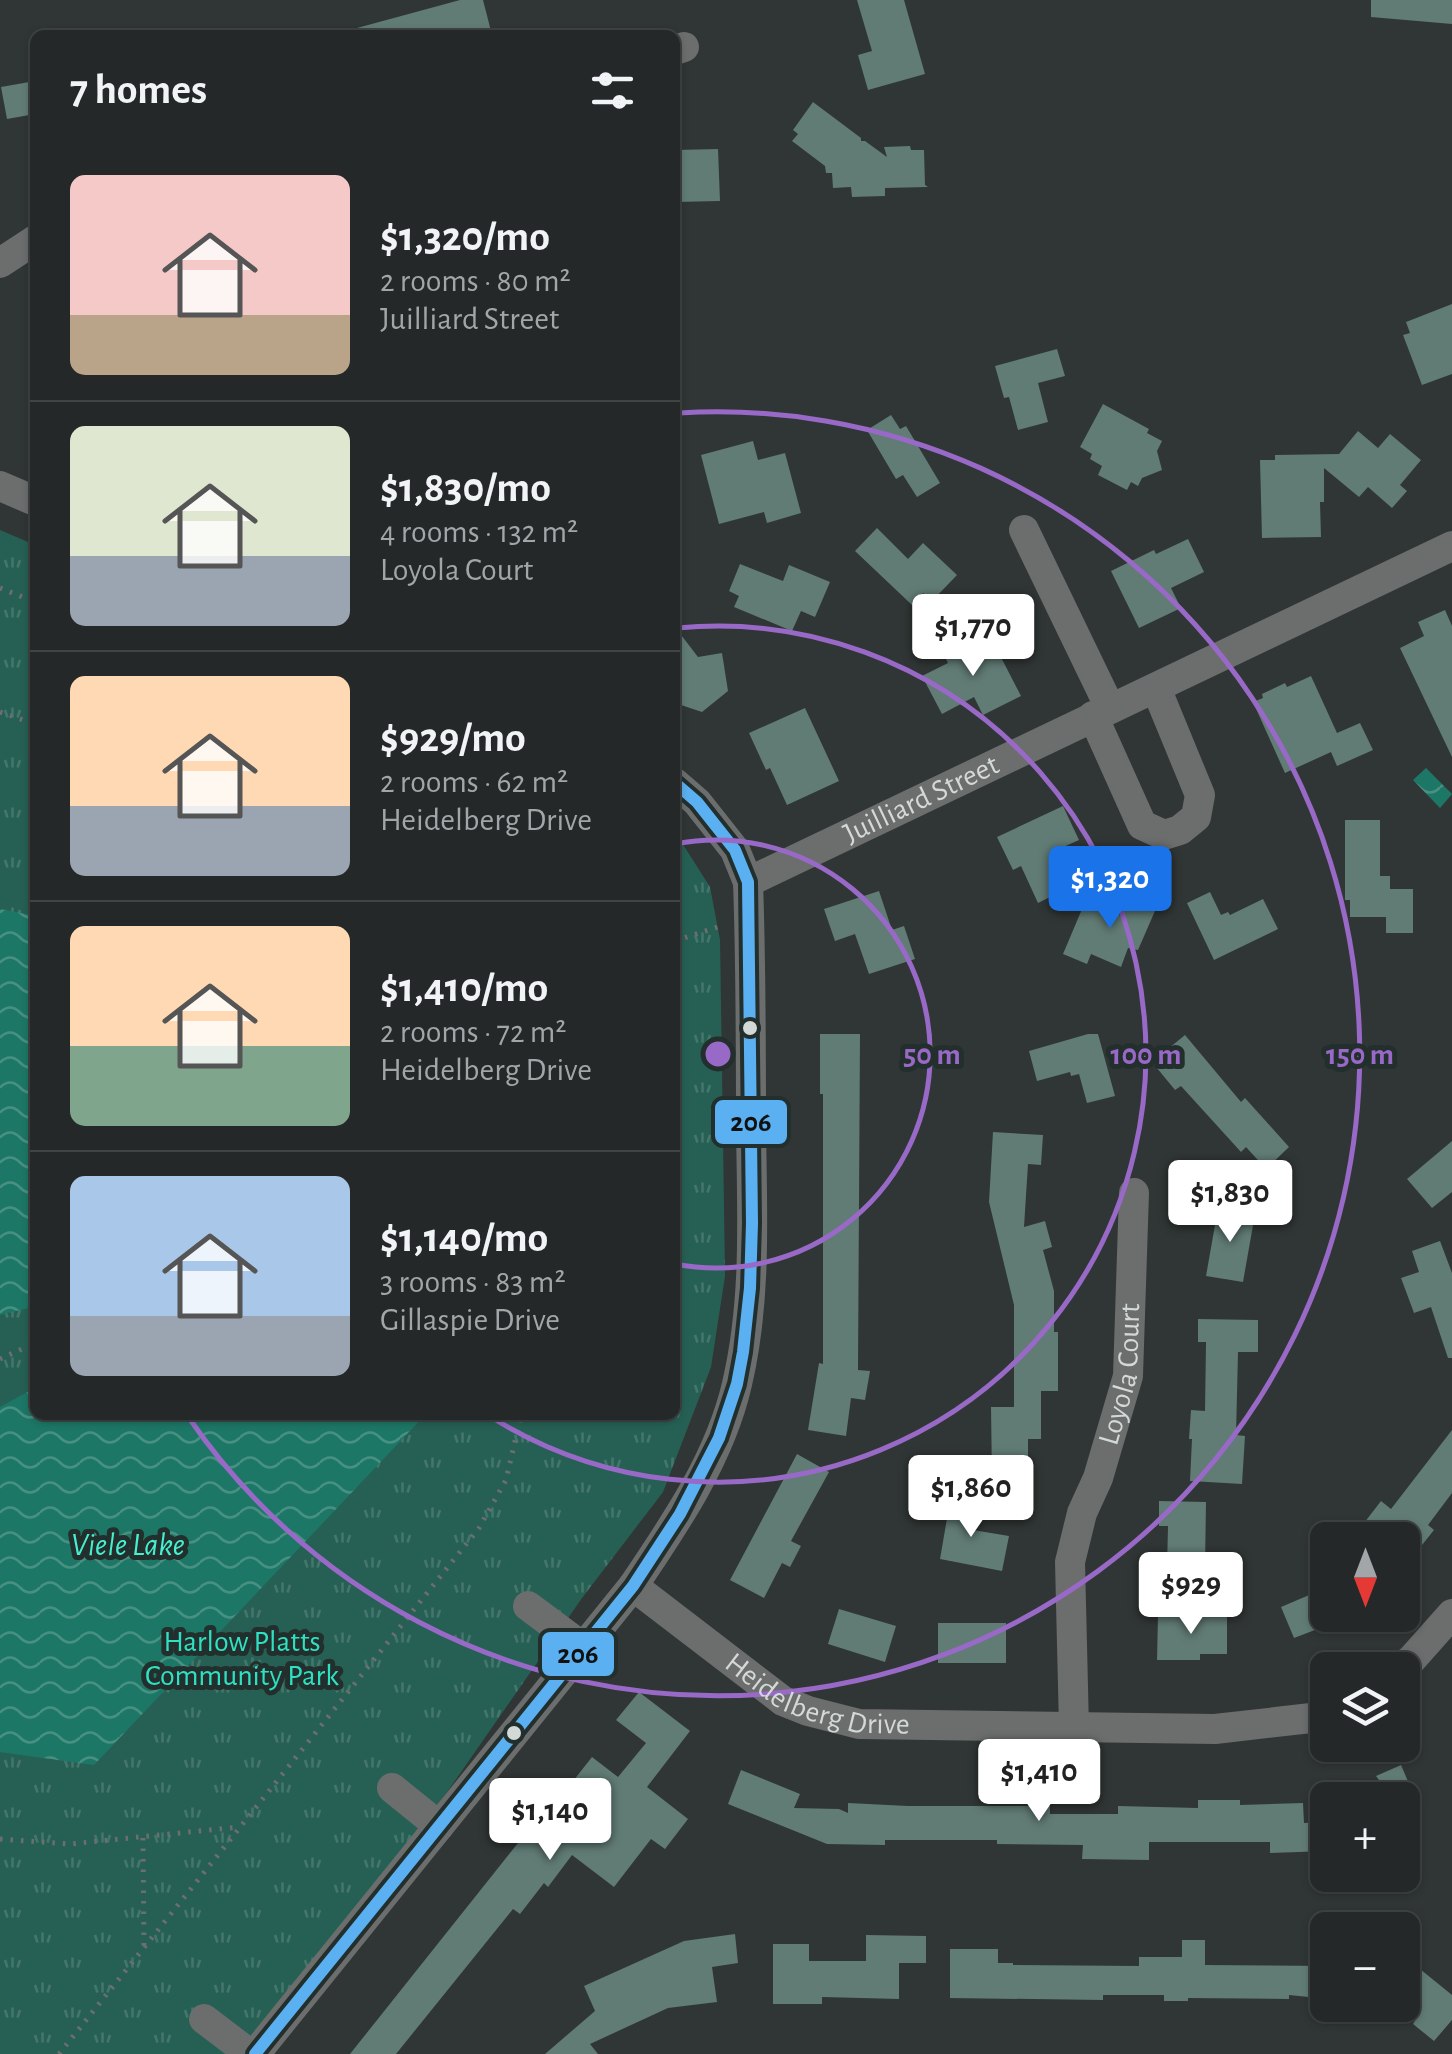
<!DOCTYPE html>
<html lang="en">
<head>
<meta charset="utf-8">
<style>
  body { margin:0; font-family:"Alegreya Sans",sans-serif; background:#303434; color:#f1f3f6; height:100vh; display:flex; flex-direction:column; font-size:38px; white-space:nowrap }
  * { box-sizing:border-box; margin:0 }
  p { font-size:32px; color:#a3a6a8 }
  .icon { flex:none; width:55px; height:55px; fill:none; stroke:currentColor; stroke-width:2; stroke-linecap:round; stroke-linejoin:round }
  .map { position:relative; flex:1; overflow:hidden }
  .panel { position:absolute; left:30px; top:30px; width:650px; height:1390px; display:flex; flex-direction:column; background:#242828; border-radius:15px; box-shadow:0 2px 8px #0004,0 0 0 2px #414445 }
  .panel>* { flex:none }
  .needle { width:65px; rotate:180deg }
  .controls { position:absolute; left:1310px; top:1522px; display:grid; gap:20px }
  .controls a { display:grid; place-items:center; width:110px; height:110px; border-radius:15px; background:#242828; box-shadow:0 2px 8px #0004,0 0 0 2px #414445; font-size:50px }
  .price { position:absolute; translate:-50% -85px; padding:0 22px; border-radius:10px; background:#fff; color:#222; font-size:32px; line-height:65px; filter:drop-shadow(0 2px 5px #0008) }
  .price::after { content:''; position:absolute; left:50%; top:60px; width:30px; height:22px; margin-left:-15px; background:inherit; clip-path:polygon(0 0,100% 0,50% 100%) }
  .price.active { background:#1a73e8; color:#fff }
  ul { padding:0; list-style:none }
  li { display:flex; align-items:center; gap:30px; height:250px; padding:0 40px }
  li+li { border-top:2px solid #414445 }
  li span { display:grid; place-items:center; flex:none; width:280px; height:200px; border-radius:15px; color:#555 }
  li>.icon { margin-inline-start:auto }
  span .icon { width:120px; height:120px; fill:#fffc; stroke-width:1 }
  li b { font-size:42px }
  h2 { display:flex; justify-content:space-between; align-items:center; height:120px; padding:0 40px; font-size:42px }
  .map>svg:first-child { display:block }
  .grass { fill:url(#grass-tufts) }
  .water { fill:url(#water-waves) }
  .building { fill:#617b75 }
  .lines { fill:none; stroke-linecap:round; stroke-linejoin:round }
  .path { stroke:#6c6e6f; stroke-width:5; stroke-dasharray:2.5 8; stroke-linecap:butt }
  .minor { stroke:#6c6d6d; stroke-width:30 }
  .bus-1-casing { stroke:#232f2c; stroke-width:20 }
  .bus-1 { stroke:#5ab0f0; stroke-width:12 }
  .ring { fill:none; stroke:#9969c7; stroke-width:5 }
  .bus-dot { fill:#d2d9d7; stroke:#232f2c; stroke-width:4 }
  .labels { text-anchor:middle; dominant-baseline:central; stroke-width:10; stroke-linejoin:round; paint-order:stroke }
  .street-label { font-size:30px; fill:#d2d9d7; stroke:#232f2c }
  .park-label { font-size:30px; fill:#2ee1c2; stroke:#232f2c }
  .water-label { font-size:32px; font-style:italic; fill:#45efcf; stroke:#232f2c }
  .centre { fill:#9969c7; stroke:#232f2c; stroke-width:5 }
  .ring-label { font-size:30px; text-anchor:middle; font-weight:bold; fill:#9969c7; stroke:#232f2c; stroke-width:10; stroke-linejoin:round; paint-order:stroke }
  .line-badge { stroke:#232f2c; stroke-width:4 }
  .pale-badge-label { font-size:28px; text-anchor:middle; font-weight:bold; fill:#111 }
</style>
</head>
<body>
<div class="map">
<svg width="1452" height="2054" viewBox="0 0 1452 2054">
  <defs>
    <pattern id="grass-tufts" width="24" height="20" patternUnits="userSpaceOnUse" patternTransform="scale(2.5)"><rect width="24" height="20" fill="#266054"/><path d="M3 7l-1-3M5 7V3M7 7l1-3M15 17l-1-3M17 17v-4M19 17l1-3" fill="none" stroke="#45766c"/></pattern>
    <pattern id="water-waves" width="16" height="10" patternUnits="userSpaceOnUse" patternTransform="scale(2.5)"><rect width="16" height="10" fill="#1d7766"/><path d="M0 5q4-4 8 0t8 0" fill="none" stroke="#489082"/></pattern>
  </defs>
  <rect width="100%" height="100%" fill="#303635"/>
  <polygon class="grass" points="0,530 35,545 35,1415 675,1415 675,832 710,887 720,940 725,1276 711,1367 663,1492 582,1598 322,1972 249,2054 0,2054"/>
  <g class="water">
    <polygon points="1426,768 1452,794 1440,808 1413,780"/>
    <polygon points="35,900 35,1302 28,1308 0,1315 0,909 31,915"/>
    <polygon points="35,1388 35,1415 425,1415 94,1765 0,1752 0,1407"/>
  </g>
  <g class="building">
    <polygon points="460,0 483,0 492,35 358,35 357,28"/>
    <polygon points="857,0 904,0 925,74 868,90 858,55 872,51"/>
    <polygon points="1371,0 1452,0 1452,24 1371,17"/>
    <polygon points="35,81 35,114 7,119 1,87"/>
    <polygon points="813,102 861,138 861,141 865,141 887,157 884,147 910,146 911,150 924,150 925,185 928,187 885,188 885,196 852,197 851,187 833,188 832,173 826,173 825,166 792,141 798,134 793,130"/>
    <polygon points="718,149 720,201 675,202 675,150"/>
    <polygon points="1452,304 1452,374 1422,385 1403,335 1410,333 1406,322"/>
    <polygon points="1057,349 1065,376 1038,383 1048,422 1018,430 1009,397 1004,398 995,366"/>
    <polygon points="1103,404 1149,429 1147,433 1162,441 1157,451 1162,470 1142,478 1138,486 1131,482 1127,490 1098,475 1102,466 1090,459 1092,454 1080,447"/>
    <polygon points="891,415 900,429 906,426 940,483 917,497 903,475 896,479 867,430"/>
    <polygon points="1358,431 1378,448 1390,434 1421,460 1400,485 1407,491 1392,508 1368,487 1359,497 1324,468 1324,502 1320,502 1321,537 1262,538 1260,460 1275,460 1275,455 1339,454"/>
    <polygon points="753,441 758,460 785,453 801,513 767,523 764,512 719,524 701,455"/>
    <polygon points="877,528 908,559 923,543 957,575 932,601 923,593 912,605 855,551"/>
    <polygon points="1188,539 1204,572 1171,588 1181,608 1139,628 1111,571 1154,550 1156,554"/>
    <polygon points="740,564 783,581 789,565 830,582 815,617 801,611 792,631 734,607 739,596 729,591"/>
    <polygon points="1445,610 1452,626 1452,757 1400,648 1424,636 1418,622"/>
    <polygon points="675,627 698,657 722,653 728,691 702,712 675,703"/>
    <polygon points="989,634 1021,696 983,715 974,697 942,714 922,676 948,663 945,657"/>
    <polygon points="1311,676 1337,733 1360,723 1373,750 1337,766 1331,752 1285,773 1253,702 1263,698 1262,694 1285,683 1287,687"/>
    <polygon points="805,708 839,781 787,805 770,768 766,770 749,733"/>
    <polygon points="1063,806 1079,840 1050,853 1066,889 1038,903 1021,866 1013,870 997,837"/>
    <polygon points="1345,820 1380,820 1380,876 1390,876 1390,889 1413,889 1413,933 1386,933 1386,917 1350,917 1350,900 1345,900"/>
    <polygon points="879,891 892,930 904,926 915,959 869,974 855,934 835,941 824,909"/>
    <polygon points="1210,892 1221,915 1228,912 1230,915 1263,899 1278,929 1214,960 1187,903"/>
    <polygon points="1131,893 1158,904 1138,950 1128,948 1121,967 1091,954 1087,964 1063,954 1085,902 1122,916"/>
    <polygon points="820,1034 860,1034 858,1370 870,1371 865,1400 851,1398 846,1436 808,1430 819,1363 823,1364 823,1094 820,1094"/>
    <polygon points="1088,1034 1098,1034 1115,1096 1087,1103 1079,1074 1071,1076 1070,1072 1037,1081 1029,1051"/>
    <polygon points="1185,1035 1241,1102 1245,1098 1289,1147 1266,1169 1246,1147 1241,1152 1181,1086 1175,1090 1152,1062"/>
    <polygon points="993,1132 1043,1135 1041,1165 1028,1164 1024,1227 1045,1221 1052,1247 1043,1250 1054,1291 1054,1332 1058,1332 1058,1391 1041,1391 1041,1439 1028,1439 1028,1481 992,1481 991,1407 1014,1407 1014,1305 989,1202"/>
    <polygon points="1452,1141 1452,1192 1432,1208 1407,1179"/>
    <polygon points="1218,1208 1255,1214 1243,1282 1206,1276"/>
    <polygon points="1440,1241 1452,1273 1452,1358 1448,1358 1431,1307 1414,1313 1401,1278 1419,1272 1412,1251"/>
    <polygon points="1198,1319 1258,1320 1258,1352 1238,1352 1236,1435 1245,1436 1242,1484 1190,1481 1192,1439 1189,1439 1191,1410 1205,1411 1206,1342 1198,1342"/>
    <polygon points="1452,1430 1452,1493 1428,1525 1434,1530 1418,1550 1406,1540 1351,1540 1381,1501 1391,1509"/>
    <polygon points="797,1454 829,1472 791,1541 801,1546 790,1567 782,1563 764,1598 730,1580"/>
    <polygon points="950,1501 978,1506 973,1530 1009,1536 1002,1571 940,1559"/>
    <polygon points="1159,1501 1206,1502 1205,1569 1167,1569 1168,1526 1159,1526"/>
    <polygon points="1328,1587 1328,1625 1294,1638 1281,1607"/>
    <polygon points="839,1609 896,1626 885,1662 828,1644"/>
    <polygon points="1158,1615 1227,1616 1227,1654 1200,1654 1200,1660 1157,1660"/>
    <rect x="938" y="1623" width="68" height="40"/>
    <polygon points="639,1692 690,1731 647,1787 688,1819 665,1849 651,1839 614,1887 572,1855 548,1887 544,1883 520,1914 513,1909 396,2054 350,2054 522,1838 518,1835 534,1815 539,1819 542,1816 544,1818 592,1757 618,1777 646,1743 616,1720"/>
    <polygon points="1401,1765 1416,1800 1332,1800 1379,1780 1376,1776"/>
    <polygon points="741,1770 800,1794 794,1808 839,1809 848,1813 848,1803 908,1806 1050,1806 1050,1814 1118,1814 1118,1806 1198,1808 1198,1800 1240,1800 1240,1805 1303,1803 1304,1823 1328,1822 1328,1851 1270,1853 1270,1842 1149,1842 1149,1860 1082,1859 1083,1845 997,1844 997,1840 885,1840 885,1845 827,1844 728,1804"/>
    <polygon points="735,1934 738,1963 712,1967 717,2002 668,2008 590,2044 598,2054 545,2054 595,2011 584,1986 684,1941"/>
    <polygon points="866,1935 926,1936 926,1963 899,1963 899,1999 822,1997 822,2004 773,2004 773,1944 809,1944 809,1961 866,1961"/>
    <polygon points="1182,1940 1205,1940 1205,1965 1328,1966 1328,1999 1289,1995 1289,1999 1188,1998 1188,2001 1164,2001 1164,1995 1103,1995 1103,2000 950,1998 950,1949 998,1949 998,1963 1013,1963 1013,1965 1139,1966 1139,1957 1182,1957"/>
    <polygon points="1420,1969 1452,1995 1452,2020 1434,2041 1413,2024 1418,2016 1402,2004 1402,1992"/>
  </g>
  <g class="lines">
    <g class="path">
      <polyline points="0,588 35,602"/>
      <polyline points="0,712 35,724"/>
      <polyline points="675,941 724,925"/>
      <polyline points="0,1359 35,1343"/>
      <polyline points="143,1838 144,1949"/>
      <polyline points="0,1839 70,1844 239,1827"/>
      <polyline points="59,2054 479,1528 506,1480 521,1415"/>
    </g>
    <g class="minor">
      <polyline points="675,50 684,47"/>
      <polyline points="0,263 35,240"/>
      <polyline points="0,486 35,501"/>
      <polyline points="1024,530 1110,708"/>
      <polyline points="1093,716 1142,825 1164,835 1180,830 1196,817 1200,795 1156,688"/>
      <path id="s1" d="M748,882L1452,546"/>
      <path id="s2" d="M633,1586L783,1701L808,1711L859,1724L1215,1729L1320,1717L1328,1713"/>
      <polyline points="528,1606 583,1647"/>
      <polyline points="1397,1670 1412,1659 1452,1614"/>
      <path id="s3" d="M1074,1728L1070,1562L1082,1513L1098,1478L1128,1376L1134,1193"/>
      <polyline points="392,1788 439,1826"/>
      <polyline points="204,2019 250,2054"/>
      <path d="M255,2054L633,1586C675,1524 720,1458 737,1384C757,1299 752,1212 751,1126C751,1044 751,963 748,882L735,850L697,802L675,783"/>
    </g>
    <g class="bus-1-casing">
      <polyline id="bus-1" points="255,2054 633,1586 680,1514 719,1438 737,1384 743,1352 750,1288 752,1223 748,882 735,850 697,802 675,783"/>
    </g>
    <use href="#bus-1" class="bus-1"/>
  </g>
  <g class="ring">
    <path d="M675 844A214 214 0 1 1 675 1264"/>
    <path d="M677 628A428 428 0 1 1 491 1417"/>
    <path d="M679 413A642 642 0 1 1 189 1418"/>
  </g>
  <g class="bus-dot">
    <circle cx="750" cy="1028" r="9"/>
    <circle cx="514" cy="1733" r="9"/>
  </g>
  <g class="labels">
    <g class="street-label">
      <text stroke="none"><textPath href="#s1" startOffset="192">Juilliard Street</textPath></text>
      <text stroke="none"><textPath href="#s3" startOffset="362">Loyola Court</textPath></text>
      <text stroke="none"><textPath href="#s2" startOffset="220">Heidelberg Drive</textPath></text>
    </g>
    <g class="park-label">
      <text x="242" y="1642">Harlow Platts<tspan x="242" dy="34">Community Park</tspan></text>
    </g>
    <g class="water-label">
      <text x="128" y="1545">Viele Lake</text>
    </g>
  </g>
  <circle cx="718" cy="1054" r="15" class="centre"/>
  <g class="ring-label">
    <text x="932" y="1064">50 m</text>
    <text x="1146" y="1064">100 m</text>
    <text x="1360" y="1064">150 m</text>
  </g>
  <g class="line-badge">
    <rect x="713" y="1098" width="76" height="48" rx="10" fill="#5ab0f0"/>
    <rect x="540" y="1630" width="76" height="48" rx="10" fill="#5ab0f0"/>
  </g>
  <g class="pale-badge-label">
    <text x="751" y="1131">206</text>
    <text x="578" y="1663">206</text>
  </g>
</svg>
<div class="controls">
<a><svg class="needle" viewBox="-14 -14 28 28"><path d="M0-13l5 13h-10z" fill="#e53935"/><path d="M0 13l5-13h-10z" fill="#a3a6a8"/></svg></a>
<a><svg class="icon" aria-label="layers" viewBox="0 0 24 24"><path d="M12 4l9 5-9 5-9-5zM3 14l9 5 9-5"/></svg></a>
<a>+</a>
<a>−</a>
</div>
<b class="price" style="left:973px;top:679px">$1,770</b>
<b class="price active" style="left:1110px;top:931px">$1,320</b>
<b class="price" style="left:1230px;top:1245px">$1,830</b>
<b class="price" style="left:971px;top:1540px">$1,860</b>
<b class="price" style="left:1191px;top:1637px">$929</b>
<b class="price" style="left:1039px;top:1824px">$1,410</b>
<b class="price" style="left:550px;top:1863px">$1,140</b>
<section class="panel">
<h2>7 homes<svg class="icon" aria-label="filters" viewBox="0 0 24 24"><path d="M4 7h16M4 17h16"/><circle cx="9" cy="7" r="2"/><circle cx="15" cy="17" r="2"/></svg></h2>
<ul>
<li><span style="background:linear-gradient(#f6c9c9 70%,#b9a48a 0)"><svg class="icon" aria-label="home" viewBox="0 0 24 24"><path d="M3 11l9-7 9 7M6 9v11h12V9"/></svg></span><div><b>$1,320/mo</b><p>2 rooms · 80 m²</p><p>Juilliard Street</p></div></li>
<li><span style="background:linear-gradient(#dfe7d0 65%,#9aa5b1 0)"><svg class="icon" aria-label="home" viewBox="0 0 24 24"><path d="M3 11l9-7 9 7M6 9v11h12V9"/></svg></span><div><b>$1,830/mo</b><p>4 rooms · 132 m²</p><p>Loyola Court</p></div></li>
<li><span style="background:linear-gradient(#ffd9b3 65%,#9aa5b1 0)"><svg class="icon" aria-label="home" viewBox="0 0 24 24"><path d="M3 11l9-7 9 7M6 9v11h12V9"/></svg></span><div><b>$929/mo</b><p>2 rooms · 62 m²</p><p>Heidelberg Drive</p></div></li>
<li><span style="background:linear-gradient(#ffd9b3 60%,#7fa58c 0)"><svg class="icon" aria-label="home" viewBox="0 0 24 24"><path d="M3 11l9-7 9 7M6 9v11h12V9"/></svg></span><div><b>$1,410/mo</b><p>2 rooms · 72 m²</p><p>Heidelberg Drive</p></div></li>
<li><span style="background:linear-gradient(#a9c7e8 70%,#9aa5b1 0)"><svg class="icon" aria-label="home" viewBox="0 0 24 24"><path d="M3 11l9-7 9 7M6 9v11h12V9"/></svg></span><div><b>$1,140/mo</b><p>3 rooms · 83 m²</p><p>Gillaspie Drive</p></div></li>
</ul>
</section>
</div>
</body>
</html>
